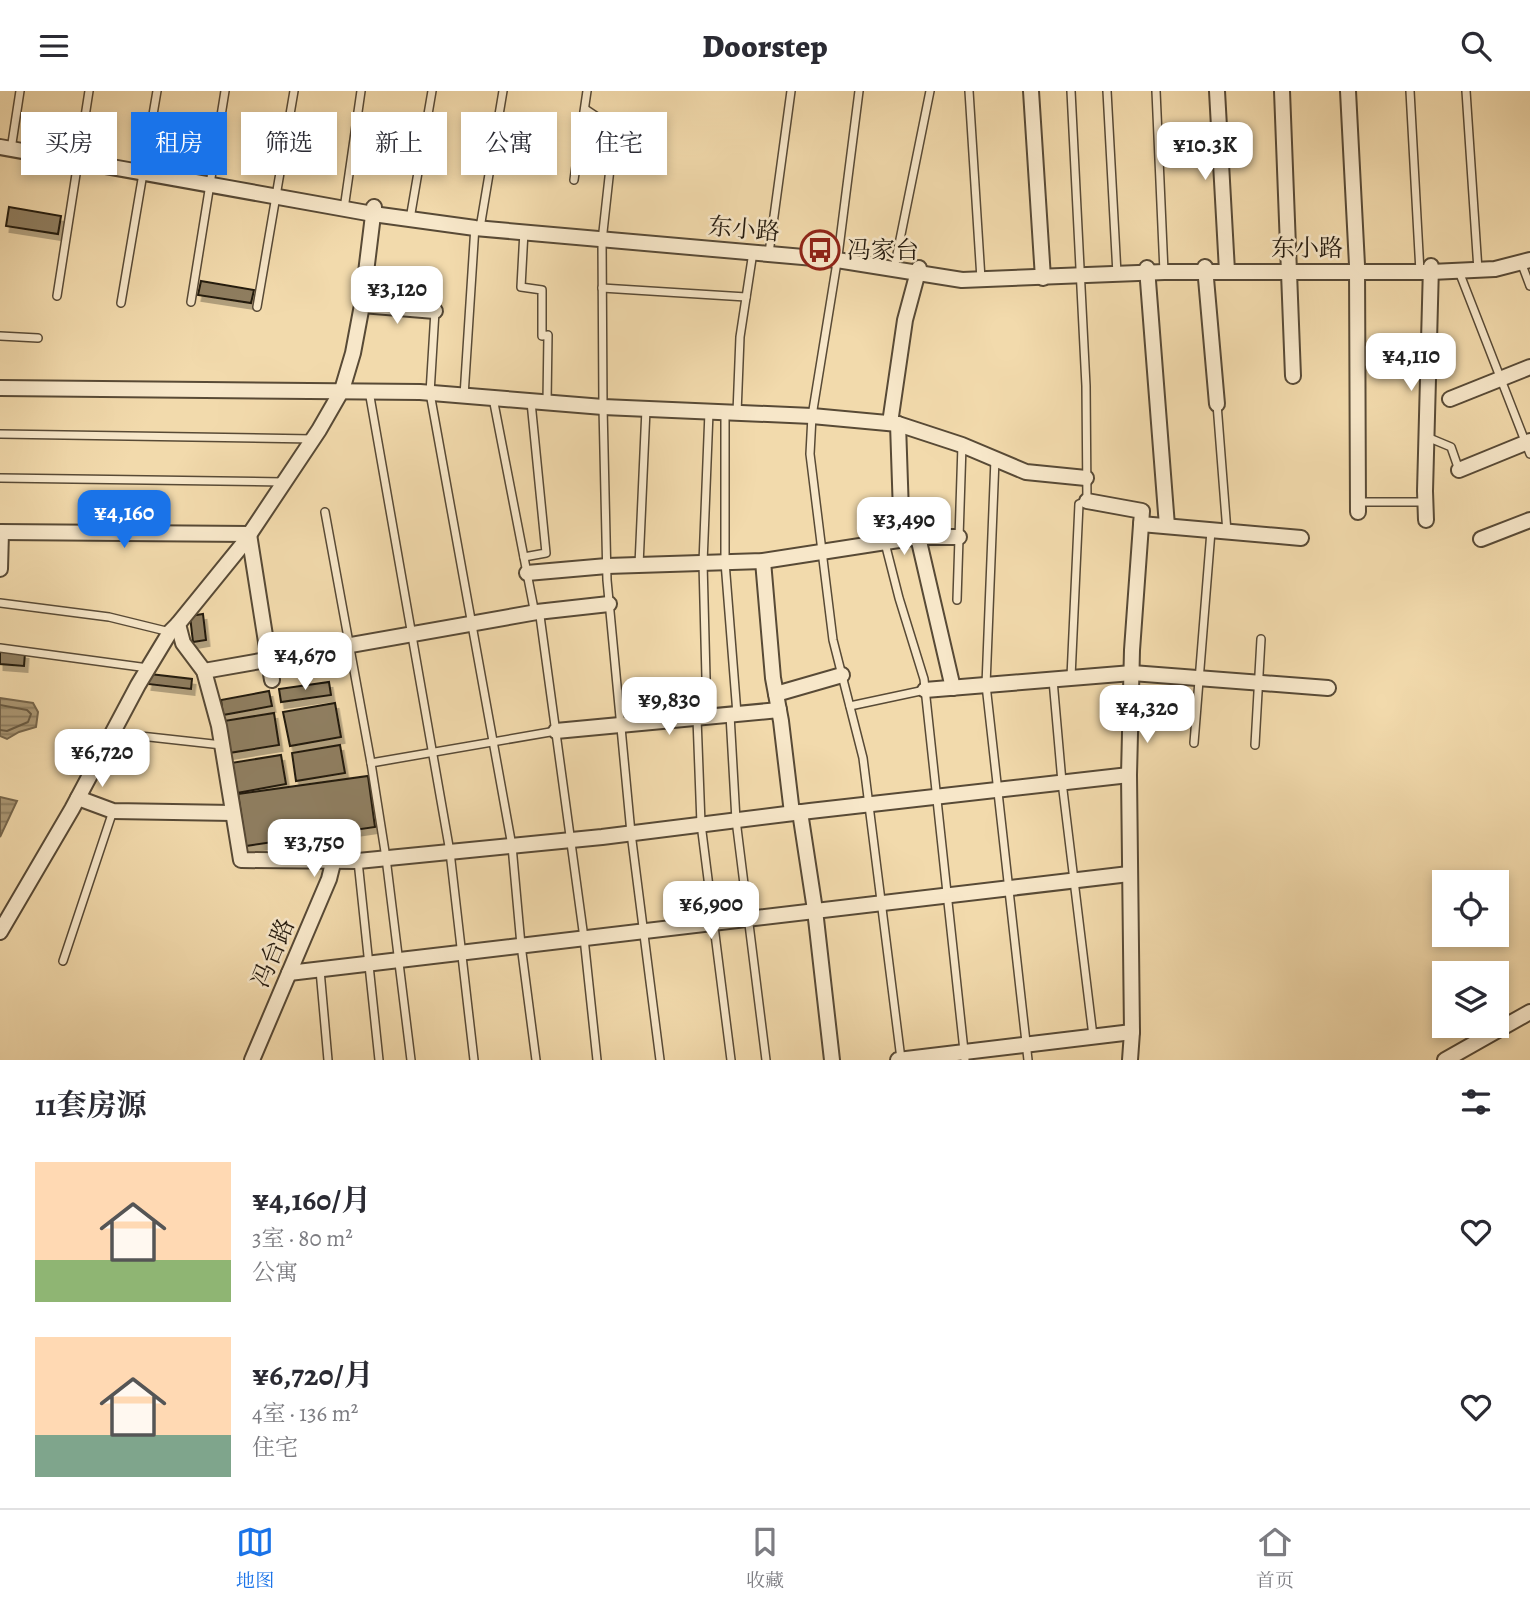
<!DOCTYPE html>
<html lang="zh">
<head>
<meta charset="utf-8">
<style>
  body { margin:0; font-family:Alegreya,"Noto Serif SC",serif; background:#f2f2f3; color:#2b2b33; height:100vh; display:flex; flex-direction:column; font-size:26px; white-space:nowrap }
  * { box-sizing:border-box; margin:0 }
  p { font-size:23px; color:#7c7c81 }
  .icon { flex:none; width:38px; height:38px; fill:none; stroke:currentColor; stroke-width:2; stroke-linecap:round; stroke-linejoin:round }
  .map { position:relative; height:969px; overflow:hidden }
  .side { display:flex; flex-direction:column; background:#fff; flex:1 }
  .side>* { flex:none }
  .banner { position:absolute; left:21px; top:21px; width:700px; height:63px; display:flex; gap:14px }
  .tools { position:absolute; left:1432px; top:779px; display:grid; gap:14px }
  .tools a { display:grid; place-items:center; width:77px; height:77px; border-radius:0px; background:#fff; box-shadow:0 4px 10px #0003; font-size:35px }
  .price { position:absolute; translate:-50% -60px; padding:0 16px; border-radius:14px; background:#fff; color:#222; font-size:23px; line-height:46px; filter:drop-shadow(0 2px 4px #0008) }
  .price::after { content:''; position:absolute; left:50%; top:42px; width:21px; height:16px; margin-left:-10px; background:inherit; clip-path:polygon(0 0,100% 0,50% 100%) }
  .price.current { background:#1a73e8; color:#fff }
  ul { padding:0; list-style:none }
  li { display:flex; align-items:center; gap:21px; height:175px; padding:0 35px }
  li span { display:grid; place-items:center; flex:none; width:196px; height:140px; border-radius:0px; color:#555 }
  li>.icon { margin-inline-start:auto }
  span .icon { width:84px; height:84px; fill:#fffc; stroke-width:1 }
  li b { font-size:30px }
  h2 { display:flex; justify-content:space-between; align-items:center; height:84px; padding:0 35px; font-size:30px }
  .chip { padding:0 24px; border-radius:0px; background:#fff; box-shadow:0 4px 10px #0003; font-size:24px; line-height:63px }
  .chip.current { background:#1a73e8; color:#fff }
  header { display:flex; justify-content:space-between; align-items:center; height:91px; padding:0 35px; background:#fff; font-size:32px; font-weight:800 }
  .dock { display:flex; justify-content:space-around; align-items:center; height:98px; border-top:2px solid #e1e1e2; background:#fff; font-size:19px; color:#7c7c81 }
  .dock a { display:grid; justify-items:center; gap:4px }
  .dock .current { color:#1a73e8 }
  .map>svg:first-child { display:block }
  .water { fill:url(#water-rules); stroke:#76664c; stroke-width:2 }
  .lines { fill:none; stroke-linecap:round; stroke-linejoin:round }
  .shore { stroke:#685a42; stroke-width:2 }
  .building { fill:#8f7e60; stroke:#241a0e; stroke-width:2; filter:url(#shadow) }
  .service-casing { stroke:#584a36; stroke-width:10 }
  .minor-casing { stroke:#584a36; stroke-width:18 }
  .service { stroke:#f7e7c9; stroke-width:7 }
  .minor { stroke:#f7e7c9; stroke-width:14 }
  .labels { text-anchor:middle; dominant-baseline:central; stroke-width:5; stroke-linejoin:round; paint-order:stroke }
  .street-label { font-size:24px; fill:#241a0e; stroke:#f7e7c9 }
  .poi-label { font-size:24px; fill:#241a0e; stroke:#f7e7c9; text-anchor:start }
</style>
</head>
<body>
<header><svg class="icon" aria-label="menu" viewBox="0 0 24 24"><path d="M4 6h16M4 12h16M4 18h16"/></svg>Doorstep<svg class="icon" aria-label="search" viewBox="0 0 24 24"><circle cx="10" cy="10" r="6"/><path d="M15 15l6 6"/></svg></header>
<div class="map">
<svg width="1530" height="969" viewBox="0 0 1530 969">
  <defs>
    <pattern id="water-rules" width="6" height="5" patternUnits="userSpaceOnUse" patternTransform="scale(1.75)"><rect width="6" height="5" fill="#ac9976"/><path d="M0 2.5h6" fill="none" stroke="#8c7c5f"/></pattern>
    <filter id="shadow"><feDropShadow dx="3.5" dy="6" stdDeviation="0" flood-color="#0004"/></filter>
  </defs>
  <rect width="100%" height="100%" fill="#f2daac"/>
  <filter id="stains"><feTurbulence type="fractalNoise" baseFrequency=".00286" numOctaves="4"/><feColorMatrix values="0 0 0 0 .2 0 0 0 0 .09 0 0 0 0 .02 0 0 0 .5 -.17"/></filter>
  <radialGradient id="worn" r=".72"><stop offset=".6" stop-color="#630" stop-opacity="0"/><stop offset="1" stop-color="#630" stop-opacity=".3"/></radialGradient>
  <g class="water">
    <polygon points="0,607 33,612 38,621 36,636 19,641 7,648 0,645"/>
    <polygon points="0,706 17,710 0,746"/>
  </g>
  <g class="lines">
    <polyline class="shore" points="0,614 27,619 31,623 28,631 7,640 0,639"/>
  </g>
  <g class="building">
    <polygon points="9,116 61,125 58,143 6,135"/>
    <polygon points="201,190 254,199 251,212 198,204"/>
    <polygon points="203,523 206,549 193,551 190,525"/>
    <polygon points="0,559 25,562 24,575 0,573"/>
    <polygon points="150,583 192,588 191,598 148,593"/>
    <polygon points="329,591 331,604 281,611 279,598"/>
    <polygon points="269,600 272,615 223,624 221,609"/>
    <polygon points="335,612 341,646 290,655 283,621"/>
    <polygon points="274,622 279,654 229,662 224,630"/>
    <polygon points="340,654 345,682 296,690 292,662"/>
    <polygon points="281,664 286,693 237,702 231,672"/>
    <polygon points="368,685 375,736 246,755 238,703"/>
  </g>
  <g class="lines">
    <g class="service-casing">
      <g id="service">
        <polyline points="859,0 838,165 812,325 810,363 833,549 863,667 901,968"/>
        <polyline points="969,0 981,188"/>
        <polyline points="1071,0 1086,295 1087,410 1079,413 1071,586"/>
        <polyline points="1107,0 1117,183"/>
        <polyline points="1156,0 1164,181"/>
        <polyline points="1410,0 1420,181"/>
        <polyline points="1466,0 1478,179"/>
        <polyline points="585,18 612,36 613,50 602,150 603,316 607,489 631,742 660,969"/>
        <polyline points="12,52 20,0"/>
        <polyline points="574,89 587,0"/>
        <polyline points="345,111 361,0"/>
        <polyline points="410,128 432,0"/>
        <polyline points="480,137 503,0"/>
        <polyline points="524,140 521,196 542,199 542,245 548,244 547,311"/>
        <polyline points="769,162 791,0"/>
        <polyline points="1521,171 1530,195"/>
        <polyline points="894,178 930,0"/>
        <polyline points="1458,178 1530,363"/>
        <polyline points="602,197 746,206"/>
        <polyline points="57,205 89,0"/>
        <polyline points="191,211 225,0"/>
        <polyline points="121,212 157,0"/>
        <polyline points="257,216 294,0"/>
        <polyline points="435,220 430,302 512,755 521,854 536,969"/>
        <polyline points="0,245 38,247"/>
        <polyline points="369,300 450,761 474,969"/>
        <polyline points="464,305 475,135"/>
        <polyline points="493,307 534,518 540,525 584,847 597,969"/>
        <polyline points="1217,313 1227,441"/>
        <polyline points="725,322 725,471 737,623"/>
        <polyline points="737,322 740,246 753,161"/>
        <polyline points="0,343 313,348"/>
        <polyline points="1427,346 1451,356 1459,379"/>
        <polyline points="995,368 986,594 1028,969"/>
        <polyline points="0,387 283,391"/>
        <polyline points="1359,411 1425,411"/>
        <polyline points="325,421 371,672 386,767 411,969"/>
        <polyline points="885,452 899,507 924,588 965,969"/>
        <polyline points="524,466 546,462 531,311"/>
        <polyline points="639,474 646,318"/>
        <polyline points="957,509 962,354"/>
        <polyline points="0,512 109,526 170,541"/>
        <polyline points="0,557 148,577"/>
        <polyline points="1053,589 1062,691 1093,945"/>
        <polyline points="850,615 925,599"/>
        <polyline points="730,624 736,729 766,969"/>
        <polyline points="707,625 703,472 709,321"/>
        <polyline points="697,627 701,733 731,969"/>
        <polyline points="113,642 222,654"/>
        <polyline points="1194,652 1211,440"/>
        <polyline points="1255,654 1261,548"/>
        <polyline points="371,672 556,640"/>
        <polyline points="358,770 379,969"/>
        <polyline points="63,870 113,720"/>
        <polyline points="320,879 328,969"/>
      </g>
    </g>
    <g class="minor-casing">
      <g id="minor">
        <polyline points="1031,0 1043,187"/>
        <polyline points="1217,0 1227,180"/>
        <polyline points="1282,0 1293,285"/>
        <polyline points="1348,0 1357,174 1358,421"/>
        <polyline points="0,56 373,123 475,137 837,169 962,189 1164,181 1431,181 1495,178 1530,169"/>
        <polyline points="374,116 362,214 353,262 342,299 319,339 243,453 178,533 183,552 204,580 219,635 241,769 358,770 602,746 810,720 1129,684"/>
        <polyline points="1205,176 1217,313"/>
        <polyline points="1147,177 1167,435"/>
        <polyline points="362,214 435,220"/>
        <polyline points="0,297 420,301 603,316 812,325 898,333 962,354 1026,381 1086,387"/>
        <polyline points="1450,308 1530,276"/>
        <polyline points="890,332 905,229 919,177"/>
        <polyline points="898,333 901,422 918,446 953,597"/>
        <polyline points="1459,379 1530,350"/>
        <polyline points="1087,410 1142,420 1132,559 1129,684 1132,941 1130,969"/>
        <polyline points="1426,429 1425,400 1431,175"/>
        <polyline points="1141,433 1301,447"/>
        <polyline points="0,441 249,443 272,589"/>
        <polyline points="1481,448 1530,429"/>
        <polyline points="763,470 773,587 781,630 792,722"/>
        <polyline points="0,478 1,441"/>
        <polyline points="527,482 607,475 763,470 918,446 959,446"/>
        <polyline points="204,580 537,521 609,513"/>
        <polyline points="925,599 1132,582 1328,597"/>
        <polyline points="776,603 842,584"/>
        <polyline points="556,640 779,619"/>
        <polyline points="78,707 113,720 233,722"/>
        <polyline points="800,721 815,819 832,969"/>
        <polyline points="0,841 72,718 138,594 170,541 178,533"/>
        <polyline points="289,882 1129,783"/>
        <polyline points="252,969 329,788 333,772"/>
        <polyline points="898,969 1132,941"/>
        <polyline points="1445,969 1530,921"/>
      </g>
    </g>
    <use href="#service" class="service"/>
    <use href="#minor" class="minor"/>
  </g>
  <defs>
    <g id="bus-ring" transform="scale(2.0125)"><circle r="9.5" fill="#f7e7c9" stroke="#8f2418" stroke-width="1.5"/><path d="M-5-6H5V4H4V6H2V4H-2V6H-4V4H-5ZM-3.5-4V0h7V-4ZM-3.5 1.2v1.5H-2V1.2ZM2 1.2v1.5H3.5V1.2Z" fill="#8f2418"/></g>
  </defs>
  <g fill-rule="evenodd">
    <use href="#bus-ring" x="820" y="159"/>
  </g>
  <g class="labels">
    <g class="street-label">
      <text transform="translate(744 138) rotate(5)">东小路</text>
      <text x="1307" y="157">东小路</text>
      <text transform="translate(273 862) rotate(-67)">冯台路</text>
    </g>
    <g class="poi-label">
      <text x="847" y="159">冯家台</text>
    </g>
  </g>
  <rect width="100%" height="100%" filter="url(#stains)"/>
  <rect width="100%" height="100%" fill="url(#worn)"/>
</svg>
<div class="tools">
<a><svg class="icon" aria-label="locate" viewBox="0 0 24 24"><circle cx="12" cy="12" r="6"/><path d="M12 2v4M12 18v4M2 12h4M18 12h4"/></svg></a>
<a><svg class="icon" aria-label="layers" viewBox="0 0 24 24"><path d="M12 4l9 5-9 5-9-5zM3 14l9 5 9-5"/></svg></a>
</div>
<b class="price" style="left:1205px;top:91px">¥10.3K</b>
<b class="price" style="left:397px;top:235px">¥3,120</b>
<b class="price" style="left:1411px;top:302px">¥4,110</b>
<b class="price current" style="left:124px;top:459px">¥4,160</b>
<b class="price" style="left:904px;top:466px">¥3,490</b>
<b class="price" style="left:305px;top:601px">¥4,670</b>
<b class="price" style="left:669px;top:646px">¥9,830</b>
<b class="price" style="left:1147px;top:654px">¥4,320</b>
<b class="price" style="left:102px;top:698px">¥6,720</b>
<b class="price" style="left:314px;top:788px">¥3,750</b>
<b class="price" style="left:711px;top:850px">¥6,900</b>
<div class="banner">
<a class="chip">买房</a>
<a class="chip current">租房</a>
<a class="chip">筛选</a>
<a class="chip">新上</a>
<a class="chip">公寓</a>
<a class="chip">住宅</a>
</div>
</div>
<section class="side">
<h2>11套房源<svg class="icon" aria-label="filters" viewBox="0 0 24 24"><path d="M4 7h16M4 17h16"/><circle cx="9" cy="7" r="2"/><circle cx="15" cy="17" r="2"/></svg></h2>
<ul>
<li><span style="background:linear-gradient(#ffd9b3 70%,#8fb573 0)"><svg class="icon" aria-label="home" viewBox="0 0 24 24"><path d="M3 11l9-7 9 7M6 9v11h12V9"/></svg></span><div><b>¥4,160/月</b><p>3室 · 80 m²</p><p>公寓</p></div><svg class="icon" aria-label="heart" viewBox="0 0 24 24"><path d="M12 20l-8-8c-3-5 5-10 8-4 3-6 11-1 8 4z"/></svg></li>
<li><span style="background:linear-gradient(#ffd9b3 70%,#7fa58c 0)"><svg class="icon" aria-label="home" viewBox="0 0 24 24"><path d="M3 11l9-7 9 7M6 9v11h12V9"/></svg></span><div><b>¥6,720/月</b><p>4室 · 136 m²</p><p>住宅</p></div><svg class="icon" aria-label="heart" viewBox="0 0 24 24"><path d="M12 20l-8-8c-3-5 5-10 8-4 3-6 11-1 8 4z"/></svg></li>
</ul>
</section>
<nav class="dock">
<a class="current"><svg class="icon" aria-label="map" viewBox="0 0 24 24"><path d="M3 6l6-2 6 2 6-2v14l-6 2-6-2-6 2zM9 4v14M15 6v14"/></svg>地图</a>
<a><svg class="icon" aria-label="saved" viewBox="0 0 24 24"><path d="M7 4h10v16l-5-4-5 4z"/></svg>收藏</a>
<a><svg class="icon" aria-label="home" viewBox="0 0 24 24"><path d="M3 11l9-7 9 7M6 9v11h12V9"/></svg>首页</a>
</nav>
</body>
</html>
